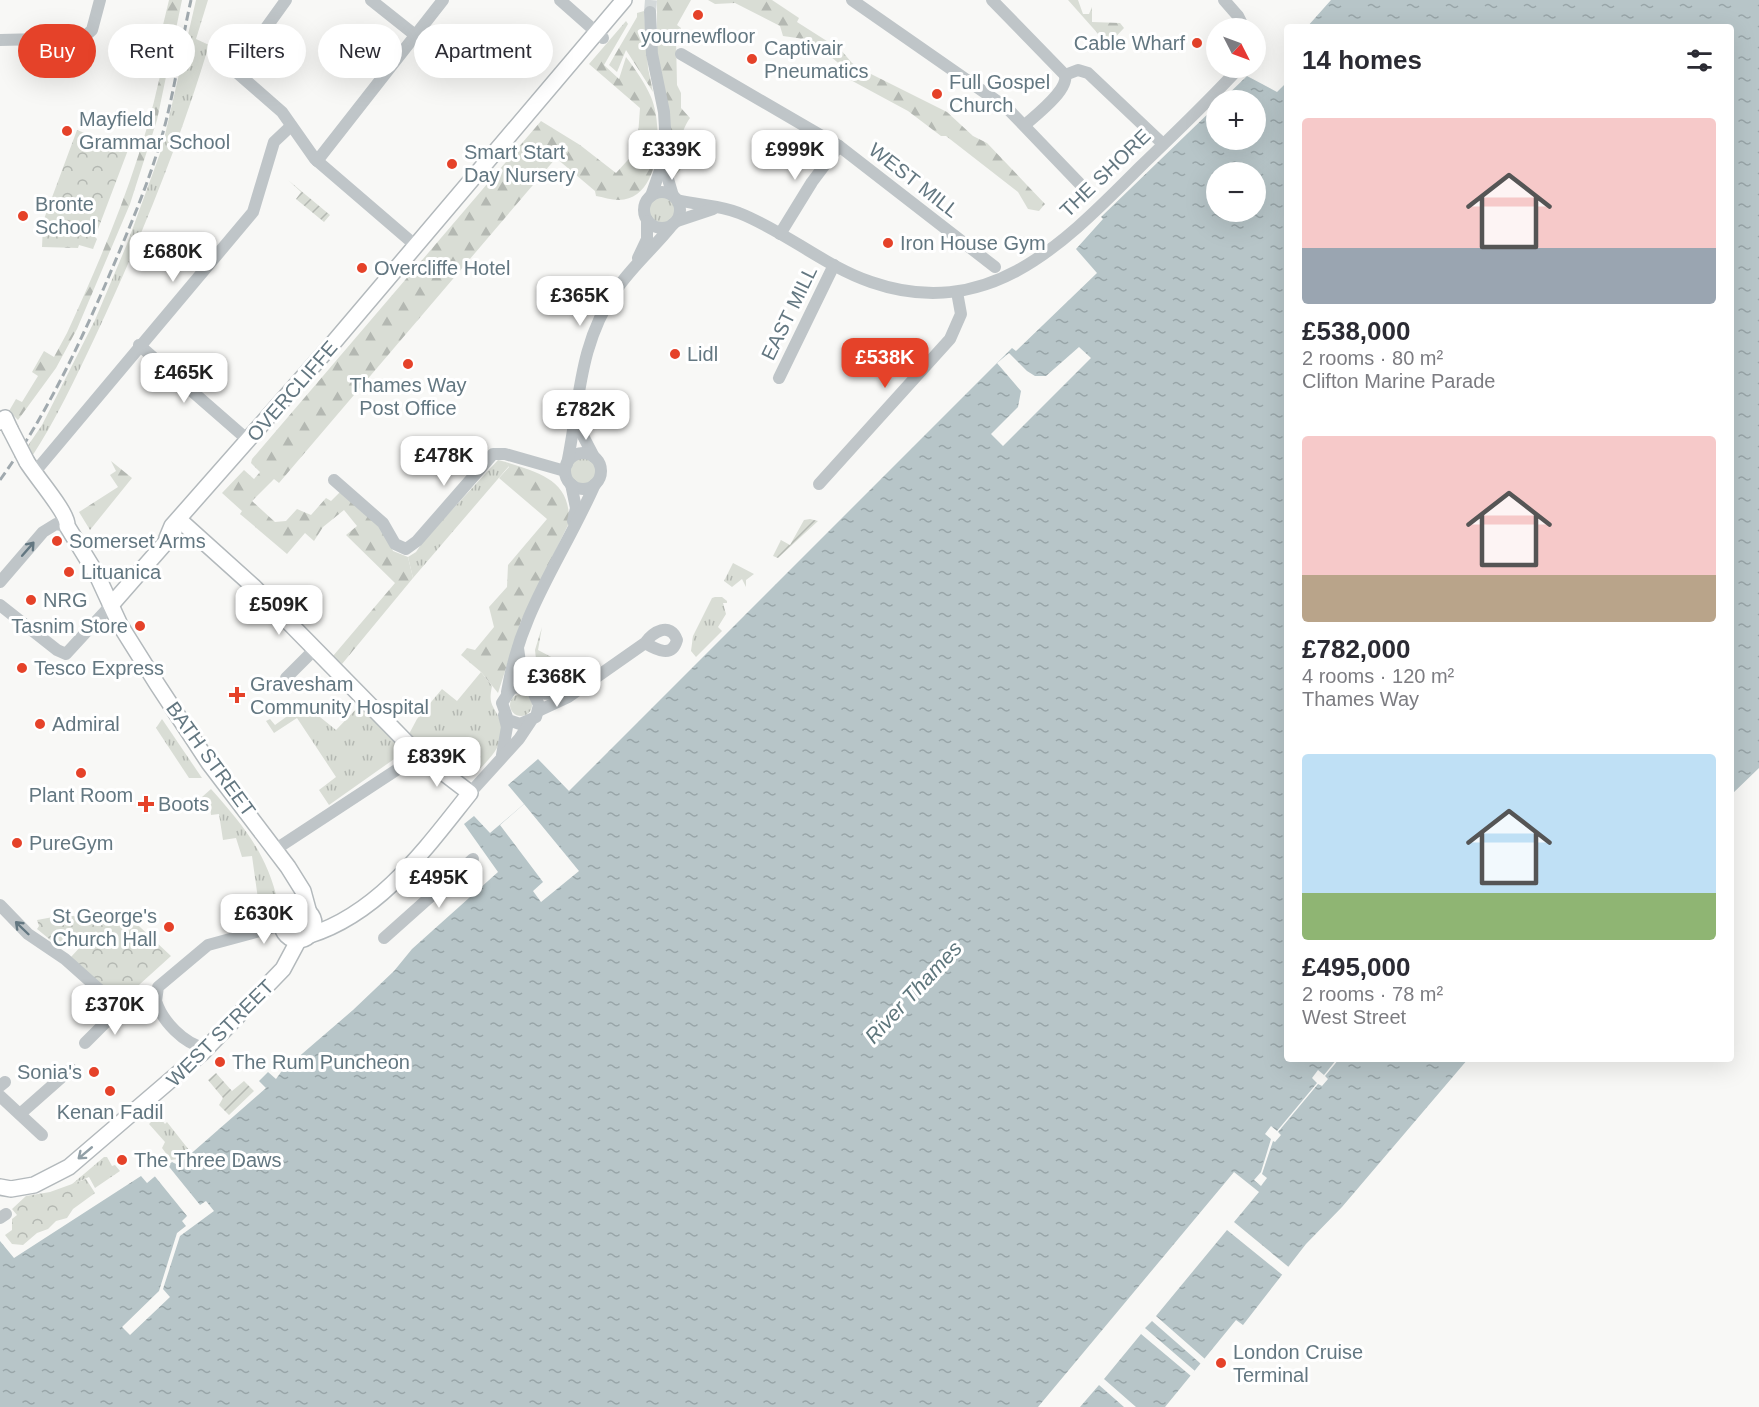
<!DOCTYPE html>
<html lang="en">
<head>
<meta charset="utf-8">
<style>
  body { margin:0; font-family:Arial,sans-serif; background:#f2f2f3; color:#2b2b33; height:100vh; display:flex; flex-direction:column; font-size:22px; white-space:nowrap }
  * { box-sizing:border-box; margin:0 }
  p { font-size:20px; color:#7c7c81 }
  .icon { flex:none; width:33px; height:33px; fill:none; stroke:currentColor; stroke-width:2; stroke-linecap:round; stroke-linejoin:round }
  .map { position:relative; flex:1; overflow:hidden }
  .sheet { position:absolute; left:1284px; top:24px; width:450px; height:1038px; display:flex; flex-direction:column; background:#fff; border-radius:6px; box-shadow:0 6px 24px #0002 }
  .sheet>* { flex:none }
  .guide { position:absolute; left:18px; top:24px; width:570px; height:54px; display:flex; gap:12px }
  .needle { width:39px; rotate:132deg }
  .tools { position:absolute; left:1206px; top:18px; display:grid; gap:12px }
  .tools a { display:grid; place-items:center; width:60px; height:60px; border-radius:50%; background:#fff; box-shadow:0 6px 24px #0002; font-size:30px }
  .price { position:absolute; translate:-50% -51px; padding:0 14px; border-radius:12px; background:#fff; color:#222; font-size:20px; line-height:39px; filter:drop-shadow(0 2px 3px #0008) }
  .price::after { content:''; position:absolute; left:50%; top:36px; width:18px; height:14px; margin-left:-9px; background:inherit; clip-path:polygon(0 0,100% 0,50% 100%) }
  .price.selected { background:#e54229; color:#fff }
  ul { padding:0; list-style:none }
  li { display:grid; align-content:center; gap:12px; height:318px; padding:0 18px }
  li span { display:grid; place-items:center; height:186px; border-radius:6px; color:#555 }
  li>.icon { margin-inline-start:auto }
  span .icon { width:108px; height:108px; fill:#fffc; stroke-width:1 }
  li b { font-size:26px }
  h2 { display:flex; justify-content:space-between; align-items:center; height:72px; padding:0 18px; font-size:26px }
  .chip { padding:0 21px; border-radius:27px; background:#fff; box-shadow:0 6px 24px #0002; font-size:21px; line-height:54px }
  .chip.selected { background:#e54229; color:#fff }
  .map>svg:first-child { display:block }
  .grass { fill:url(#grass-tufts) }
  .forest { fill:url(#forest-firs) }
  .park { fill:url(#park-crowns) }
  .garden { fill:url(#garden-furrows) }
  .water { fill:url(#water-ripples); fill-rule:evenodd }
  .pier { fill:#f8f8f6 }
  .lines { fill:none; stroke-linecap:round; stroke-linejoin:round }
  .minor-tunnel { stroke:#d3d8d9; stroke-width:12; stroke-dasharray:12 6; stroke-linecap:butt }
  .major-casing { stroke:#b3b9bc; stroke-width:18 }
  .minor { stroke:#bfc5c8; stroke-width:12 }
  .major { stroke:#fff; stroke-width:15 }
  .rail { stroke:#a0a9ae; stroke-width:3; stroke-dasharray:9 4.5; stroke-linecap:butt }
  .major-bridge-casing { stroke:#b3b9bc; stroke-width:18; stroke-linecap:butt }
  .major-bridge { stroke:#fff; stroke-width:15 }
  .oneway { stroke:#637781 }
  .oneway2 { stroke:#92a0a7 }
  .poi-dot { fill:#e54229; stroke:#fff; stroke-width:2 }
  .labels { text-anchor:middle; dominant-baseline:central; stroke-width:6; stroke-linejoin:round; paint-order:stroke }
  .poi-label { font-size:20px; fill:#637781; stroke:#fff; text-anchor:start }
  .street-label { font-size:20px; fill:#637781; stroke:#fff }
  .water-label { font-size:21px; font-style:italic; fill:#5e767c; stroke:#fff }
</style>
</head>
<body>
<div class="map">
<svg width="1759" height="1407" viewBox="0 0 1759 1407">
  <defs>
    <pattern id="grass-tufts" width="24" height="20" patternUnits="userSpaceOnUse" patternTransform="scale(1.5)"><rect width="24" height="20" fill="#d9ddd5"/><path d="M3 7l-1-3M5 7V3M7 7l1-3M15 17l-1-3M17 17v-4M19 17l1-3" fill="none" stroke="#b4b8b2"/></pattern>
    <pattern id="forest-firs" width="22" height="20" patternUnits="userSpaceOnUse" patternTransform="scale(1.5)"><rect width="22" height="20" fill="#d9ddd5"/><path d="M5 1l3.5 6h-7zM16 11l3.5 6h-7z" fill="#b4b8b2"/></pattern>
    <pattern id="park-crowns" width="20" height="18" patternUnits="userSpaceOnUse" patternTransform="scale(1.5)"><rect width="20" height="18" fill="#d9ddd5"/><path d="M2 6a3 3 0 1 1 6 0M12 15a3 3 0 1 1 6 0" fill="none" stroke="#b4b8b2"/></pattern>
    <pattern id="garden-furrows" width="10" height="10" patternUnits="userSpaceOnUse" patternTransform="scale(1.5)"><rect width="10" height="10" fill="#d9ddd5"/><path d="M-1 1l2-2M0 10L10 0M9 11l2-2" fill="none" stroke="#b4b8b2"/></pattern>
    <pattern id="water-ripples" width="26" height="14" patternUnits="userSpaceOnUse" patternTransform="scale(1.5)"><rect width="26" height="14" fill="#b7c5c8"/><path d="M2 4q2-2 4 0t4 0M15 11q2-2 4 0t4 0" fill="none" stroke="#98a5a8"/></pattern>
  </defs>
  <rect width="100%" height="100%" fill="#f8f8f6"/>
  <g class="grass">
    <path d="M196,0H208L196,39L209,45C179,145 139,243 95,337C75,379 56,420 31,458L27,447L42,425L95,320L127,244L162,148Z"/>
    <circle cx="662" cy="210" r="13"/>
    <circle cx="583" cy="471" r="13"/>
    <polygon points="498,460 506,462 509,466 413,578 408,557 416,552 424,540"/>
    <polygon points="733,563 754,574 746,580 746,587 742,579 732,587 724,581"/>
    <polygon points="715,597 722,597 727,601 727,603 723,603 726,614 718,627 722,631 696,657 691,651 693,636 712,598"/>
    <path d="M481,672L492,686C488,705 493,704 500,720C510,742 486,762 473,776L458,771L409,734L417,719L442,689L457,701Z"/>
    <circle cx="521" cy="705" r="11"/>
    <polygon points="304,704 336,730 359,706 397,744 397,757 329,805 319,790 336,777 297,718 274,733 266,721 270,719 275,725"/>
    <polygon points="162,719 202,778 189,778 156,728"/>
    <path d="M211,789C243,825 268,855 278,903L266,924L253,928L249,901L258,899L252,856L242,857L236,838L223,840L219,814L211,815L210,805L206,801L202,802V797Z"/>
    <circle cx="298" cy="924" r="12"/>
    <polygon points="158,1115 165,1124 167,1122 189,1150 178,1159 171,1160 162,1148 165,1142 149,1124"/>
    <polygon points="104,1157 107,1157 112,1166 115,1165 120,1171 95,1188 89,1177 71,1185"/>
  </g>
  <g class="forest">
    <path d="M169,0H182L157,120L130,204L77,329L56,368L18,420L9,411L16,399L22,402L38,376L32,372L44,351L54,357L67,333C109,241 147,150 165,51L155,49L163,30L169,28L163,25Z"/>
    <path d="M657,0H691L677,25L681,28L676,38L677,85L681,93V108L690,118C685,125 680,137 680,146C680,158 688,170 672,176L657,48Z"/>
    <polygon points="708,0 772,0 799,18 797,22 841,50 852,63 861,69 947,112 973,136 987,143 1045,204 1039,211 1028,209 1018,192 946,136 941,136 908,111 845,77 843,67 811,40 783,36 780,26 735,3 715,4"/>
    <polygon points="1068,0 1078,0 1083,14 1089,14 1092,7 1092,22 1120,23 1124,28 1108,45"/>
    <polygon points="644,11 648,68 653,92 626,50 617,72 609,65 637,17 637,13"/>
    <path d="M626,21L628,24L604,65L619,79L626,57C635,69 645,83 651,97C663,125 662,199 619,200C611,200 603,197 596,196L595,191L556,158L279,483L274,479L252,501L275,522L286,521L297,509L311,515L326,498L331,501L341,491L384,531L393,551L408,557L413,578L342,664L333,656L395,583L346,535L357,526L344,510L323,527L314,541L305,533L287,554L240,514L242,511L222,493L244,470L254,479L260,472L251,463L252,459L541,121L580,145L616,173L637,150L640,108L589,64Z"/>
    <polygon points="111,461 132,478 90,530 79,512 118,487 110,475 116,471"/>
    <path d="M506,462C540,473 571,480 569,523L521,621L498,693L481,672L461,655L467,648L475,650L494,627L489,607L507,587L508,565L547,519L499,478L509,467Z"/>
    <polygon points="542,627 538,650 574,669 566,678 568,685 563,686 537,668 535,650"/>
  </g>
  <g class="park">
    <polygon points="77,130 128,150 95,237 97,239 93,249 79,245 78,248 42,247 43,226 48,220 44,219"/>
    <polygon points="119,909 118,915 121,917 125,913 171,956 119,1003 70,958 83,944 72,934 59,947 37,929 39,926 37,920 64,915 110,920"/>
    <polygon points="86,1179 95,1193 73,1209 67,1218 56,1221 48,1229 37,1233 23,1245 12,1244 5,1235 12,1230 12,1219 17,1215 12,1209 26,1196 50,1192"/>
  </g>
  <g class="garden">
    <polygon points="288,180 330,215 324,222 296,199 301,192"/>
    <polygon points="810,519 818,521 778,558 773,556 781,540 790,545 804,520"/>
    <polygon points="216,1073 232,1091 244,1081 254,1091 229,1115 219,1105 223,1098 208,1080"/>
  </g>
  <g class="water">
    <polygon points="1331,0 1759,0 1759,768 1731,795 1731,27 1307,27"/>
    <path d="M1247,76L1277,92L1287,82V1059H1468L1342,1207L1306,1244L1243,1325L1236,1320L1165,1407H0V1241L14,1258L141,1176L147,1183L172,1162L178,1165L266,1088L259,1081L268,1072L276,1079L281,1072L353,1010L394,971L412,949L498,872L464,824L474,816L490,833L524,804L508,785L538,759L569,791L1012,348L1016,351L1097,273L1076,249L1103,219L1101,217L1216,106V140H1256V100H1222ZM1216,172H1256V212H1216Z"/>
  </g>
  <g class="pier">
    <polygon points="1079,347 1091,358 1003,446 991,434 1018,407 1021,391 997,363 1009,353 1027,371 1035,376 1046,376"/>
    <polygon points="524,804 579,871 541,902 533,891 543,882 500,825"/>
    <polygon points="1337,1059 1339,1059 1325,1076 1328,1079 1322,1086 1318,1084 1278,1132 1281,1135 1275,1142 1273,1141 1262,1174 1267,1178 1261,1186 1254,1180 1261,1172 1271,1139 1265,1134 1271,1126 1277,1131 1317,1083 1312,1078 1318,1070 1324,1075"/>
    <polygon points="166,1163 200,1205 206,1201 214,1211 180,1236 163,1289 170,1297 130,1335 122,1327 159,1291 177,1233 186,1226 182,1221 187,1216 153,1174"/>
    <polygon points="1234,1172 1259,1192 1234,1222 1291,1269 1285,1277 1227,1230 1156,1316 1205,1359 1201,1364 1152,1321 1145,1328 1195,1371 1191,1376 1141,1334 1104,1379 1136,1407 1124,1407 1099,1385 1080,1407 1038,1407"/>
  </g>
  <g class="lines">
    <polyline class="minor-tunnel" points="650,12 651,0"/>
    <g class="major-casing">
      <g id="major">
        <polyline points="0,422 5,418 10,429"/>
        <path d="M27,462C36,477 69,514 67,526L97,575L120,625L157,684L209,763L288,867L303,891L309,913"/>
        <path d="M184,524L254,587L415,751L470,793C426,848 380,913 310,935"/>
        <polyline points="167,538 172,526 334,342 624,0"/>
        <polyline points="111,605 174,533"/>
        <circle cx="298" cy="924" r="16"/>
        <polyline points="0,1187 11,1189 34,1185 69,1167 202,1053 283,969 298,941"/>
      </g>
    </g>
    <g class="minor">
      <polyline points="286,0 235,71 282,112 315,159 415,245"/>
      <polyline points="371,0 415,35"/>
      <polyline points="560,0 603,38"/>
      <polyline points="852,0 1007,108 1080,184"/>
      <polyline points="992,0 1065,75"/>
      <polyline points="1224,0 1238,16 1244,28"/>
      <polyline points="650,12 652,54 664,112 668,179 673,196"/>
      <polyline points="0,40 83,38 92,30 100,0"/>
      <polyline points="681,54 839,146 995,267"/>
      <polyline points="1065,75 1078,70 1088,73 1163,144"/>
      <path d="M1025,125C1036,115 1069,90 1065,75"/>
      <polyline points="317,161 443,0"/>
      <circle cx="662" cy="210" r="18"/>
      <polyline points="651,196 664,159"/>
      <path d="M677,200C697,205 720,205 739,213C785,231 824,266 871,282C989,323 1064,243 1140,167C1173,135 1208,102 1239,68"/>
      <polyline points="677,221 713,209"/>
      <polyline points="780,234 812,182 839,146"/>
      <polyline points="638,258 647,239 647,221"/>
      <polyline points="139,345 249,441"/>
      <polyline points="779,378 834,265"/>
      <polyline points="576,416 580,430 594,457"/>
      <circle cx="583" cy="471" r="18"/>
      <path d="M567,464C580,402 578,345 616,290C633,265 655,247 673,224"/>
      <polyline points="34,473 253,212 274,142 291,126"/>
      <polyline points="334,480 383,523 395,544 406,549 417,541 493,454 505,454 565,471"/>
      <polyline points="571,484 576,508 573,521"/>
      <polyline points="819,484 950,339 961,314 957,292"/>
      <polyline points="0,582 43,532 56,524 67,526"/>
      <polyline points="0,605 57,650 66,654 111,605"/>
      <polyline points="518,648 521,669 528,688"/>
      <polyline points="286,678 315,649"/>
      <path d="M532,690L539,705L536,717L520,724L508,720L502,703L511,689C523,684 529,691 541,693C551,695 562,693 571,690"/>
      <path d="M507,692C520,611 563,557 595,484"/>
      <path d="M538,711L568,697L645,643C653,632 670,621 677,640C672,658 657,650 645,643"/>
      <polyline points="502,755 507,727 504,715"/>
      <polyline points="470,793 519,739 531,721"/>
      <polyline points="276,849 401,767 415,751"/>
      <polyline points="405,870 430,897 473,859"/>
      <polyline points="0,905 28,934 65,959 120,1008 156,1001"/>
      <polyline points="384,938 430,897"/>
      <polyline points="85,1043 120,1008"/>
      <path d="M205,1048C184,1044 162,1021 156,1001L158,987L208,945L282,925"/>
      <polyline points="0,1086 5,1082"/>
      <polyline points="0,1096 42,1135"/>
      <polyline points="20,1114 71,1069"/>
      <polyline points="0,1218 6,1214"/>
    </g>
    <use href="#major" class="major"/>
    <path class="rail" d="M0,480C44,419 76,352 106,283C128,231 152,177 166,121C176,81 182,40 191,0"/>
    <g class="major-bridge-casing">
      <polyline id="major-bridge" points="10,429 27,462"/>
    </g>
    <use href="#major-bridge" class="major-bridge"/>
  </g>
  <defs><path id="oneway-shaft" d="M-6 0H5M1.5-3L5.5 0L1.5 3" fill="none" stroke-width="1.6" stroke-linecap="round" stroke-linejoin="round" transform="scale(1.5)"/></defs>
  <g class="oneway">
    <use href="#oneway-shaft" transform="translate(28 549) rotate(-49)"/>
    <use href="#oneway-shaft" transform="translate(22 928) rotate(-136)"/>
  </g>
  <use class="oneway2" href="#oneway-shaft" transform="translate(85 1153) rotate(140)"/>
  <g class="poi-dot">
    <circle cx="698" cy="15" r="6"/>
    <circle cx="1197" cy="43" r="6"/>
    <circle cx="752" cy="59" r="6"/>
    <circle cx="937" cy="94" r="6"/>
    <circle cx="67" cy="131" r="6"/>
    <circle cx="452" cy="164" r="6"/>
    <circle cx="23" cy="216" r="6"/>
    <circle cx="888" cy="243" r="6"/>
    <circle cx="362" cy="268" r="6"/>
    <circle cx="675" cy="354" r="6"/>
    <circle cx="408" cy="364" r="6"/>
    <circle cx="57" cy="541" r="6"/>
    <circle cx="69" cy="572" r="6"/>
    <circle cx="31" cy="600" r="6"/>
    <circle cx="140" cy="626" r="6"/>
    <circle cx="22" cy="668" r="6"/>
    <path d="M234 686h6v6h6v6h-6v6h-6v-6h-6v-6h6z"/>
    <circle cx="40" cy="724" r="6"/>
    <circle cx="81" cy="773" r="6"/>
    <path d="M143 795h6v6h6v6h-6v6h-6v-6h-6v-6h6z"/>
    <circle cx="17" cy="843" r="6"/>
    <circle cx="169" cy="927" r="6"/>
    <circle cx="220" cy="1062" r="6"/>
    <circle cx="94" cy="1072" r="6"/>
    <circle cx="110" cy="1091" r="6"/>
    <circle cx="122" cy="1160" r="6"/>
    <circle cx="1221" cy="1363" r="6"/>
  </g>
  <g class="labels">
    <g class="poi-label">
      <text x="698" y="36" text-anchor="middle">yournewfloor</text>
      <text x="1185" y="43" text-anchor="end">Cable Wharf</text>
      <text x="764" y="48">Captivair<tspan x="764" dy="23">Pneumatics</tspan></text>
      <text x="949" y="82">Full Gospel<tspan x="949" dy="23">Church</tspan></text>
      <text x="79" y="119">Mayfield<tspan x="79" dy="23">Grammar School</tspan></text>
      <text x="464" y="152">Smart Start<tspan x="464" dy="23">Day Nursery</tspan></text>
      <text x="35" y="204">Bronte<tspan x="35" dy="23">School</tspan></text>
      <text x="900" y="243">Iron House Gym</text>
      <text x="374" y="268">Overcliffe Hotel</text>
      <text x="687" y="354">Lidl</text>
      <text x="408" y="385" text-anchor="middle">Thames Way<tspan x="408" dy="23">Post Office</tspan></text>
      <text x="69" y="541">Somerset Arms</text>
      <text x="81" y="572">Lituanica</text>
      <text x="43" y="600">NRG</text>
      <text x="128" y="626" text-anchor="end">Tasnim Store</text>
      <text x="34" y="668">Tesco Express</text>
      <text x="250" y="684">Gravesham<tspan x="250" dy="23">Community Hospital</tspan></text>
      <text x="52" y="724">Admiral</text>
      <text x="81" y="795" text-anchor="middle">Plant Room</text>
      <text x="158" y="804">Boots</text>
      <text x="29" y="843">PureGym</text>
      <text x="157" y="916" text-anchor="end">St George's<tspan x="157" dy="23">Church Hall</tspan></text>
      <text x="232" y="1062">The Rum Puncheon</text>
      <text x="82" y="1072" text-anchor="end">Sonia's</text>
      <text x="110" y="1112" text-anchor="middle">Kenan Fadil</text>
      <text x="134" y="1160">The Three Daws</text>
      <text x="1233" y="1352">London Cruise<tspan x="1233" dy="23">Terminal</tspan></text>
    </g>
    <g class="street-label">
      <text transform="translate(1105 173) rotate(-44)">THE SHORE</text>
      <text transform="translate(914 180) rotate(38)">WEST MILL</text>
      <text transform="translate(789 313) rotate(-64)">EAST MILL</text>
      <text transform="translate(292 391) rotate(-49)">OVERCLIFFE</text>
      <text transform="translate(211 759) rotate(54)">BATH STREET</text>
      <text transform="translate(220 1033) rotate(-45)">WEST STREET</text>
    </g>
    <g class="water-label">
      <text transform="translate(913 992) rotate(-47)">River Thames</text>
    </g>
  </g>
</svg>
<div class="tools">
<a><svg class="needle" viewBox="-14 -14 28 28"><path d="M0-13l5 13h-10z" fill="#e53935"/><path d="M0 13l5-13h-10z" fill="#7c7c81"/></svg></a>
<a>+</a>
<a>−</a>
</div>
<b class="price" style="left:672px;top:181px">£339K</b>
<b class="price" style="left:795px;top:181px">£999K</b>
<b class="price" style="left:173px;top:283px">£680K</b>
<b class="price" style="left:580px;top:327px">£365K</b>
<b class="price selected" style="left:885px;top:389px">£538K</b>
<b class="price" style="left:184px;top:404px">£465K</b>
<b class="price" style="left:586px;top:441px">£782K</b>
<b class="price" style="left:444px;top:487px">£478K</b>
<b class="price" style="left:279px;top:636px">£509K</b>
<b class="price" style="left:557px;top:708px">£368K</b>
<b class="price" style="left:437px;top:788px">£839K</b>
<b class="price" style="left:439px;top:909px">£495K</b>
<b class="price" style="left:264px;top:945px">£630K</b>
<b class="price" style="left:115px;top:1036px">£370K</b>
<div class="guide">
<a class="chip selected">Buy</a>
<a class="chip">Rent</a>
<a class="chip">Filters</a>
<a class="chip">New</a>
<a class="chip">Apartment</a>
</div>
<section class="sheet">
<h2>14 homes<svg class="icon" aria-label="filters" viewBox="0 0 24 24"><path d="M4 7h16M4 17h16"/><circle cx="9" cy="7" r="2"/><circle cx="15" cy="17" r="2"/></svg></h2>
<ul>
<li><span style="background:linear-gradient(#f6c9c9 70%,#9aa5b1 0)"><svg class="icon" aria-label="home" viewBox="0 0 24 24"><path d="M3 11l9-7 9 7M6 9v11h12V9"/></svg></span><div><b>£538,000</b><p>2 rooms · 80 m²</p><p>Clifton Marine Parade</p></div></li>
<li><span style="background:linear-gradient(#f6c9c9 75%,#b9a48a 0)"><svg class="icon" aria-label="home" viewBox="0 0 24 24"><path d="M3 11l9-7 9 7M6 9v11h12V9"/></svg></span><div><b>£782,000</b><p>4 rooms · 120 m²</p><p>Thames Way</p></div></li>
<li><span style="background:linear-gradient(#bfe0f5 75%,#8fb573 0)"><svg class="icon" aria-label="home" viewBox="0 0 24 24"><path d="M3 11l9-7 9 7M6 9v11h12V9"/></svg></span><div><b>£495,000</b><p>2 rooms · 78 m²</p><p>West Street</p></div></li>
</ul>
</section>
</div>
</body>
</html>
